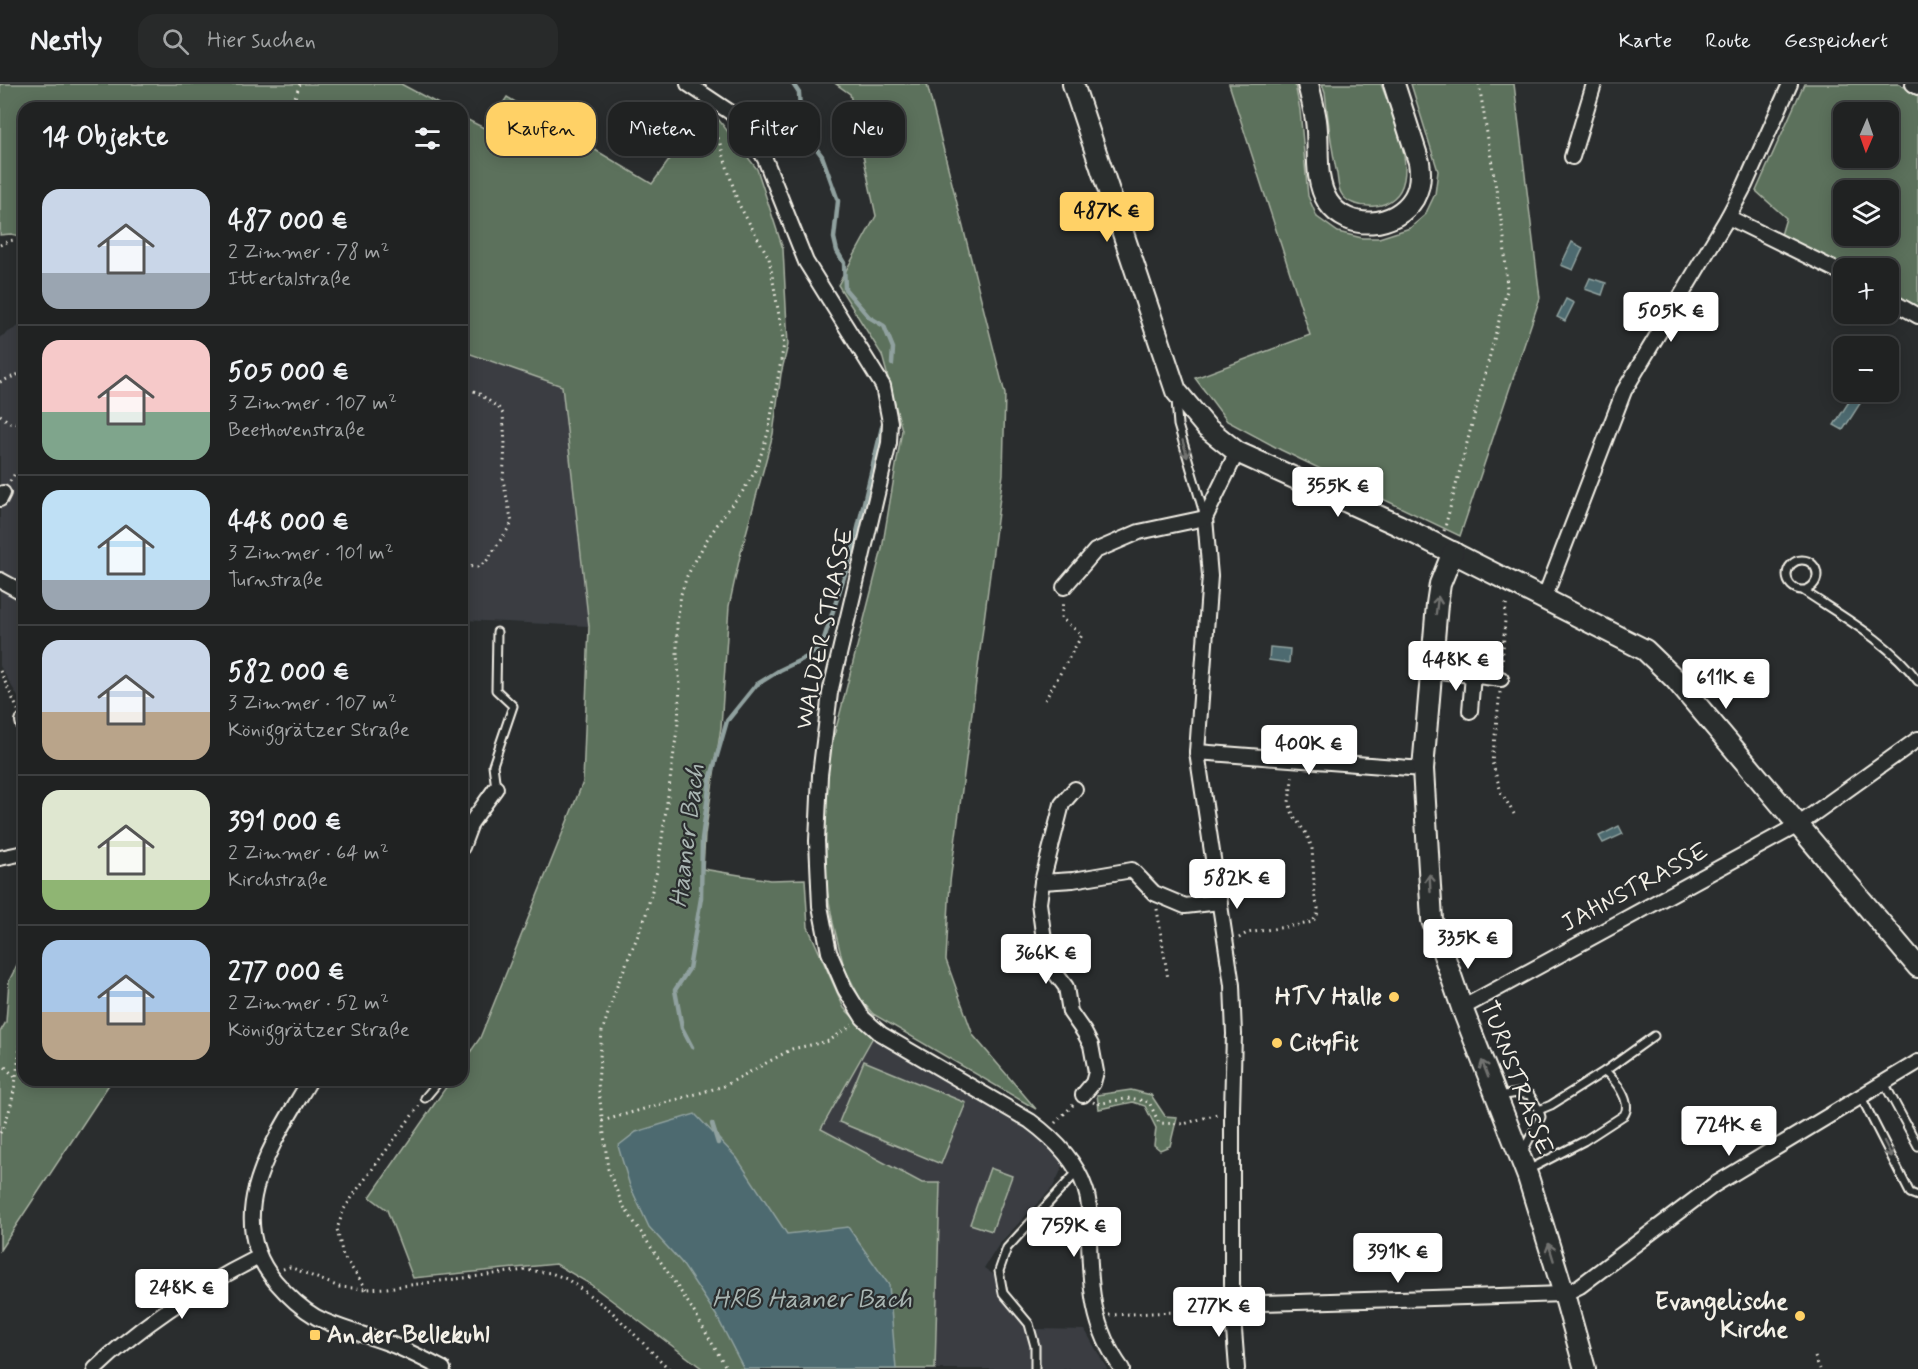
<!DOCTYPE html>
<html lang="de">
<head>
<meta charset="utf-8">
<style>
  body { margin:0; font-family:Mynerve,sans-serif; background:#282a2a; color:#f1f3f6; height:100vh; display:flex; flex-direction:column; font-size:22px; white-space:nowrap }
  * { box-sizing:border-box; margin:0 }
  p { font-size:20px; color:#a2a4a5 }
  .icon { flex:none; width:33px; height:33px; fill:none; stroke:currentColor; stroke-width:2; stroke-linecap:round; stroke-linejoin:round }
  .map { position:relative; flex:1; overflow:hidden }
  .details { position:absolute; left:18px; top:18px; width:450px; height:984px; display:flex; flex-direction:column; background:#202222; border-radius:18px; box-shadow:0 3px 15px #0003,0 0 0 2px #3d3f40 }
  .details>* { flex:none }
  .hud { position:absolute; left:486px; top:18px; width:570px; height:54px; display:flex; gap:12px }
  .needle { width:39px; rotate:182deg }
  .fabs { position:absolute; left:1833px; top:18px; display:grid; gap:12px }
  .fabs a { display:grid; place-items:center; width:66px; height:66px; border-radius:12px; background:#202222; box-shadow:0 3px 15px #0003,0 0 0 2px #3d3f40; font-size:30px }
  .price { position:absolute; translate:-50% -51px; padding:0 14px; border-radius:6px; background:#fff; color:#222; font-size:20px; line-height:39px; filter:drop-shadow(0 2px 3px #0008) }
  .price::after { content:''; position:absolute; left:50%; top:36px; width:18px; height:14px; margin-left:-9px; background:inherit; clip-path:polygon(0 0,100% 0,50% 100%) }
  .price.selected { background:#ffd166; color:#111 }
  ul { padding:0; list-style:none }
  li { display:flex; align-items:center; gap:18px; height:150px; padding:0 24px }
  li+li { border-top:2px solid #3d3f40 }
  li span { display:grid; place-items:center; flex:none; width:168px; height:120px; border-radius:18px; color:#555 }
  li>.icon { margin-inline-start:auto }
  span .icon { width:72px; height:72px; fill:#fffc; stroke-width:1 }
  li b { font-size:26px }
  h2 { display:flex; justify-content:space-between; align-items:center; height:72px; padding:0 24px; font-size:26px }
  .chip { padding:0 21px; border-radius:18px; background:#202222; box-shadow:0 3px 15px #0003,0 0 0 2px #3d3f40; font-size:21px; line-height:54px }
  .chip.selected { background:#ffd166; color:#111 }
  header { display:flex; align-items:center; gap:36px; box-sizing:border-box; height:84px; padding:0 30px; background:#202222; border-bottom:2px solid #3d3f40 }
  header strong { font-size:28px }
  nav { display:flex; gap:33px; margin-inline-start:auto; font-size:21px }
  .search { width:420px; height:54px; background:#282a2a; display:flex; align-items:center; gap:15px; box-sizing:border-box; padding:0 21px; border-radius:18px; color:#a2a4a5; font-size:22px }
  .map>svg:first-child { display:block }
  .built { fill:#3a3e43 }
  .green { fill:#5c715c; stroke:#a8b1a2; stroke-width:1.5; fill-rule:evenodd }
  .water { fill:#4d6b6f; stroke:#90a19f; stroke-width:1.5 }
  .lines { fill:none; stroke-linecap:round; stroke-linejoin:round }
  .stream { stroke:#90a19f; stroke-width:4.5 }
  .lane-casing { stroke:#f4f1e8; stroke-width:11 }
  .street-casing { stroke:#f4f1e8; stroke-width:18 }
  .secondary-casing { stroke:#f4f1e8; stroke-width:24 }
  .path { stroke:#f4f1e8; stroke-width:3; stroke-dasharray:1.5 4.5; stroke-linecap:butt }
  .lane { stroke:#2a2d2e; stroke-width:7 }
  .street { stroke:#2a2d2e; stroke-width:14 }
  .secondary { stroke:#2a2d2e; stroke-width:20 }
  .oneway { stroke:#71726f }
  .poi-dot { fill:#ffd166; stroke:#2a2d2e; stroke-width:2 }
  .labels { text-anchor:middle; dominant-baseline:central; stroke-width:4.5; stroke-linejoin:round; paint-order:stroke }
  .street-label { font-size:24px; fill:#f4f1e8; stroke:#2a2d2e }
  .poi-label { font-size:24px; font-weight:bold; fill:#f4f1e8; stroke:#2a2d2e; text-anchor:end }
  .water-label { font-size:26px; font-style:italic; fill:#a9b5b2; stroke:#2a2d2e }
</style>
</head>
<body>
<header>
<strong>Nestly</strong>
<div class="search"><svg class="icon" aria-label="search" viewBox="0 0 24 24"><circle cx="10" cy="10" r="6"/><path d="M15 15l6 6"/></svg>Hier suchen</div>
<nav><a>Karte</a><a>Route</a><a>Gespeichert</a></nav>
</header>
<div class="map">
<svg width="1918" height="1285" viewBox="0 0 1918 1285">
  <rect width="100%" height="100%" fill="#2a2d2e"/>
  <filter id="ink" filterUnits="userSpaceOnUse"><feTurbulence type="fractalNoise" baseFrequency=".0167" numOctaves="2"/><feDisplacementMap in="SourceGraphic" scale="12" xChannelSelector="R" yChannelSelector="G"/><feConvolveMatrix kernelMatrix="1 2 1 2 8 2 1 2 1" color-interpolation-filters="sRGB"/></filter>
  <g filter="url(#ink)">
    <g class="built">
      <polygon points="24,239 24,623 0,582 0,253"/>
      <polygon points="462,267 562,302 589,542 462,536"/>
      <polygon points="873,953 1023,1041 1052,1063 1065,1078 1053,1103 1000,1159 984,1184 1003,1197 1006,1207 1036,1245 1085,1246 1107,1285 915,1285 821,1045"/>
    </g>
    <g class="green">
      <polygon points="0,0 401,0 446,24 24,24 24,153 11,150 0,151"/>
      <polygon points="836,0 927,0 1005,310 1003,390 950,798 946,876 973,951 1036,1025 873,930 861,916 844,883 833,839 826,801 825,715 828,676 882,465 902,346 882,271 838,201 876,132 850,10"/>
      <polygon points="1229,0 1295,0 1300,26 1308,112 1317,133 1338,148 1362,154 1379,154 1410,144 1425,131 1435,110 1438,87 1411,0 1514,0 1540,214 1460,452 1281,366 1227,337 1195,294 1310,251"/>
      <path d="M1322,0H1381C1391,28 1421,90 1394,114C1386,121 1379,123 1369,122C1359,122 1346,119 1341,109C1338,104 1338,96 1337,90C1331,63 1328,36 1325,8Z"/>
      <path d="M1804,0H1899L1918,10V224L1889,207L1888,184H1846L1781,151L1786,134L1756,107ZM1844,28H1888V74H1844ZM1844,106H1888V152H1844Z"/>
      <polygon points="507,13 652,100 708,22 757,85 783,165 788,261 781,290 773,350 741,468 729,522 721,643 705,751 703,785 770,796 805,795 808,843 844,924 873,953 821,1045 922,1099 940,1099 935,1285 703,1285 590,1200 556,1180 413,1194 387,1126 370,1113 451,996 462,996 462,980 480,954 583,698 589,542 562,302 462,267 462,33 486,45"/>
      <polygon points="24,867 24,996 112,996 0,1166 0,948 6,938 9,897"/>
      <polygon points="864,977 966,1019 941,1080 839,1038"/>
      <polygon points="1131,1006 1151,1011 1165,1032 1177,1033 1170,1062 1160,1066 1154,1061 1156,1044 1145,1022 1133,1018 1099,1025 1097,1011"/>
      <polygon points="990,1084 1012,1092 992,1147 970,1140"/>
    </g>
    <g class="water">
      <polygon points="1572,158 1583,164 1573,186 1561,181"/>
      <polygon points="1590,194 1606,199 1602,211 1585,205"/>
      <polygon points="1566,215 1574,219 1565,237 1557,233"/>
      <polygon points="1852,313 1861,318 1843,346 1834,341"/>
      <polygon points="1270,563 1290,565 1289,579 1269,576"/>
      <polygon points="1619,742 1623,750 1603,759 1599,752"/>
      <polygon points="695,1030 737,1074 787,1150 848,1143 889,1201 896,1285 744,1285 716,1231 681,1178 649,1143 630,1102 618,1062 636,1048"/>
    </g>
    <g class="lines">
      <g class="stream">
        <polyline points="793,0 799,9 801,44 822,72 838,117 834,154 837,167 844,179 845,205 869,233 884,242 893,264 892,280"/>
        <polyline points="692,963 682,944 675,906 689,885 701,814 702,755 710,696 727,637 756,601 780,586 809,572 822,561 853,465 882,343"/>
        <polyline points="712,1040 718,1059"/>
      </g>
      <g class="lane-casing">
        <g id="lane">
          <polyline points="1176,316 1178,341 1205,433"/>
          <circle cx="1802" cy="491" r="15"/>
          <path d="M1804,507C1843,533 1889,558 1918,597"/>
          <polyline points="496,704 493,681 513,622 496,606 497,548"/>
          <polyline points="462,941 462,968"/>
          <polyline points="1605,987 1654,952"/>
          <polyline points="1884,999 1918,1062"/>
          <polyline points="1499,1012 1518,1009 1530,1011 1539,1026"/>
          <polyline points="1861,1013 1910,1109 1918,1112"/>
          <polyline points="425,1014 440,996"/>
          <path d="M1523,1067L1541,1033L1539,1026L1551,1021L1605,987C1615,996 1633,1018 1624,1031L1584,1057L1528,1086"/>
          <polyline points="1035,1285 1035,1262 1029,1240 1003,1209 999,1187 1007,1164 1078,1087"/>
        </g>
      </g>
      <g class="street-casing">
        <g id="street">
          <path d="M688,0L730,28L747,44L765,75L806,178L883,302L890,338L889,359L830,609L820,691L817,757L820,822L829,868L845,905L863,934L881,950L1030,1037C1053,1054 1076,1077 1085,1104C1091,1120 1089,1137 1089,1154C1090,1203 1092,1244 1122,1285"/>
          <polyline points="1913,0 1918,3"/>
          <polyline points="1572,73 1594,0"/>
          <polyline points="1728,133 1844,190"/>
          <polyline points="1888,215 1918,232"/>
          <polyline points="1237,368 1205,434 1210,492 1197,668 1232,901 1234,950 1232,1026 1232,1220 1237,1285"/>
          <polyline points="0,415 3,409"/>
          <polyline points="0,496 24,509"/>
          <polyline points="1064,503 1095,467 1139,448 1205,434"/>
          <polyline points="1544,515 1624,307 1728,133 1745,101 1790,0"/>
          <polyline points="1432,586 1501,595"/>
          <polyline points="1470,627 1473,591"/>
          <polyline points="23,637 24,641"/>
          <polyline points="1197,668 1423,685"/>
          <polyline points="1075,705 1062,720 1042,798 1073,796 1132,786 1154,809 1185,822 1220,818"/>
          <polyline points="462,763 471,739 496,704"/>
          <polyline points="0,774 24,769"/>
          <polyline points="1042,798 1039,819 1047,878 1066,903 1070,928 1084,948 1091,961 1096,988 1093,999 1083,1011"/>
          <polyline points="1462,924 1798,741 1918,655"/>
          <path d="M310,996C275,1056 220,1131 275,1197C287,1211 299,1223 316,1233C337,1244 363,1250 385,1258C405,1265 424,1275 443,1285"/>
          <polyline points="1232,1220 1564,1210 1580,1202 1714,1101 1918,978"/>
          <path d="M95,1285C143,1239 199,1203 259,1173"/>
        </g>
      </g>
      <g class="secondary-casing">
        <g id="secondary">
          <polyline points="1073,0 1176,307 1207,344 1237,368 1398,441 1645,566 1675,595 1918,883"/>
          <path d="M1308,0C1311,12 1314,24 1316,36C1320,63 1313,94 1328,118C1348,148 1396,144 1414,114C1420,103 1421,90 1419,78L1394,0"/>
          <polyline points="1453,468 1440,500 1437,520 1423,685 1432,836 1462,924 1528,1093 1564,1210 1585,1285"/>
        </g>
      </g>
      <g class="path">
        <polyline points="291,24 300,0"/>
        <polyline points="703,28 719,56 738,119 769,174 784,260 768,349 756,386 741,410 728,425 706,457 687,492 681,510 677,539 677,571 680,602 678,639 658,783 645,834 617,902 602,948 598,999 608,1085 622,1120 691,1223 727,1285"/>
        <polyline points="0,161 9,157 24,154"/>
        <polyline points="0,298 24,288"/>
        <polyline points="462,304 477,308 500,325 503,330 505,360 503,396 512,439 486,478 477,483 462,482"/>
        <polyline points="0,331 10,339 24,339"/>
        <polyline points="10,397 16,388 24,380"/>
        <polyline points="1444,447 1507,206 1504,154 1479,0"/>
        <polyline points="1502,581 1506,521 1508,516"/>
        <polyline points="0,587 18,626"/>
        <polyline points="1500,608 1492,678 1501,708 1514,730"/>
        <polyline points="1045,616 1082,551 1061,534 1063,517"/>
        <polyline points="1157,825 1168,895"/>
        <polyline points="1239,854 1247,849 1304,840 1312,838 1317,832 1318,824 1315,814 1312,764 1307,751 1293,731 1289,718 1293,689"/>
        <polyline points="0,980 5,983 16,994"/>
        <polyline points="1093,1018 1097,1020 1130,1014 1149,1018 1159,1039 1184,1040 1217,1030"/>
        <polyline points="602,1037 724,1002 792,965 829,957 852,941"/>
        <polyline points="1055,1039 1074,1020"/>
        <path d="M0,1049C18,1016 16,976 24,939"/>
        <polyline points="283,1185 290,1183 339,1203 367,1205 387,1204 525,1186 551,1189 567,1195 610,1226 669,1285"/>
        <polyline points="367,1205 343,1172 337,1145 344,1125 357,1106 419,1022"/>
        <polyline points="1109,1231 1220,1226"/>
        <polyline points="1815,1273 1820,1285"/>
      </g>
      <use href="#lane" class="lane"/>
      <use href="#street" class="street"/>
      <use href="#secondary" class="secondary"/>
    </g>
    <defs><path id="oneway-shaft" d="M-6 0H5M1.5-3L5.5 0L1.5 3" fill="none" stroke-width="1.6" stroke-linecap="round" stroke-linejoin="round" transform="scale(1.5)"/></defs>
    <g class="oneway">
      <use href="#oneway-shaft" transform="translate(1185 365) rotate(74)"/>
      <use href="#oneway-shaft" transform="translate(1437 521) rotate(-83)"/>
      <use href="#oneway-shaft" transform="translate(1430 799) rotate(-93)"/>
      <use href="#oneway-shaft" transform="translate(1485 985) rotate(-111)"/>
      <use href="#oneway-shaft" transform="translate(1888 1065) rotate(63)"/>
      <use href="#oneway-shaft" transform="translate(1551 1168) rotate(-107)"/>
    </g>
  </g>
  <g class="poi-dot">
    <circle cx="1394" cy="913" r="6"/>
    <circle cx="1277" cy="959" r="6"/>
    <circle cx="1800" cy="1232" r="6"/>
    <rect x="309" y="1245" width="12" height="12" rx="3"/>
  </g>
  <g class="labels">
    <g class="street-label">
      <text transform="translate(825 545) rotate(-78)">WALDER STRASSE</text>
      <text transform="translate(1635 804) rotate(-28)">JAHNSTRASSE</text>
      <text transform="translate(1516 994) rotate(69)">TURNSTRASSE</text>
    </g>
    <g class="poi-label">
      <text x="1382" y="913">HTV Halle</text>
      <text x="1289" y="959" text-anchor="start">CityFit</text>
      <text x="1788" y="1218">Evangelische<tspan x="1788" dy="28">Kirche</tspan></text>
      <text x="327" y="1251" text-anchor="start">An der Bellekuhl</text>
    </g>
    <g class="water-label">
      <text transform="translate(688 752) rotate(-83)">Haaner Bach</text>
      <text x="812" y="1216">HRB Haaner Bach</text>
    </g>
  </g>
</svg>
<div class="fabs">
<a><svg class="needle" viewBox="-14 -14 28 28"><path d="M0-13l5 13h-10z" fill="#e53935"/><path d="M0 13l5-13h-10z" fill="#a2a4a5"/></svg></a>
<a><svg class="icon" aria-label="layers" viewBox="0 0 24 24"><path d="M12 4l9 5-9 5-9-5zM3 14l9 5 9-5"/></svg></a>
<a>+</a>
<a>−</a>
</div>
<b class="price selected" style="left:1107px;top:159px">487K €</b>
<b class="price" style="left:1671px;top:259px">505K €</b>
<b class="price" style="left:1338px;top:434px">355K €</b>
<b class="price" style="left:1456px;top:608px">448K €</b>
<b class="price" style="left:1726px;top:626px">611K €</b>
<b class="price" style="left:1309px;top:692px">400K €</b>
<b class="price" style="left:1237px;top:826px">582K €</b>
<b class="price" style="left:1468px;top:886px">335K €</b>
<b class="price" style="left:1046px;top:901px">366K €</b>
<b class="price" style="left:1729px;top:1073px">724K €</b>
<b class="price" style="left:1074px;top:1174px">759K €</b>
<b class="price" style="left:1398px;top:1200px">391K €</b>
<b class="price" style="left:182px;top:1236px">248K €</b>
<b class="price" style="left:1219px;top:1254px">277K €</b>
<div class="hud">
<a class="chip selected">Kaufen</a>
<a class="chip">Mieten</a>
<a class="chip">Filter</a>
<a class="chip">Neu</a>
</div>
<section class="details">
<h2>14 Objekte<svg class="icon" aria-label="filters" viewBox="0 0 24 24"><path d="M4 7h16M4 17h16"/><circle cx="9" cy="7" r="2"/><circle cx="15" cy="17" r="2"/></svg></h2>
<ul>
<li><span style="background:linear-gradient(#c9d6e8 70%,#9aa5b1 0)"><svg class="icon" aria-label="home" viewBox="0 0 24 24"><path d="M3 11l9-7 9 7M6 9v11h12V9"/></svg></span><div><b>487 000 €</b><p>2 Zimmer · 78 m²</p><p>Ittertalstraße</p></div></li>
<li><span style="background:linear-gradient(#f6c9c9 60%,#7fa58c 0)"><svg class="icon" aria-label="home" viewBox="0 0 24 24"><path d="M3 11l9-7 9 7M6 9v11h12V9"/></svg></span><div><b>505 000 €</b><p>3 Zimmer · 107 m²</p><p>Beethovenstraße</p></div></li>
<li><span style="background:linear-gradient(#bfe0f5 75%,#9aa5b1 0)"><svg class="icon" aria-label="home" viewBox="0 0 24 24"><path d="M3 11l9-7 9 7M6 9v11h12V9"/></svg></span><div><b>448 000 €</b><p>3 Zimmer · 101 m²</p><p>Turnstraße</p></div></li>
<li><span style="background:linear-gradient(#c9d6e8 60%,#b9a48a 0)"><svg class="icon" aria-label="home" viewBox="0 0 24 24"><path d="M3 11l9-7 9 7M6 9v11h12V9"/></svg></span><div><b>582 000 €</b><p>3 Zimmer · 107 m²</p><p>Königgrätzer Straße</p></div></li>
<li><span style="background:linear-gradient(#dfe7d0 75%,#8fb573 0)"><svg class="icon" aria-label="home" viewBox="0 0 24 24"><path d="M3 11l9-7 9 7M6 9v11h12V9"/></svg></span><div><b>391 000 €</b><p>2 Zimmer · 64 m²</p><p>Kirchstraße</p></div></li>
<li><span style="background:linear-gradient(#a9c7e8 60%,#b9a48a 0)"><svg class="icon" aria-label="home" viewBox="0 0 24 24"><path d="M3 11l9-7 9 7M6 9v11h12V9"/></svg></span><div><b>277 000 €</b><p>2 Zimmer · 52 m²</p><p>Königgrätzer Straße</p></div></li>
</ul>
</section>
</div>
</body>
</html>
